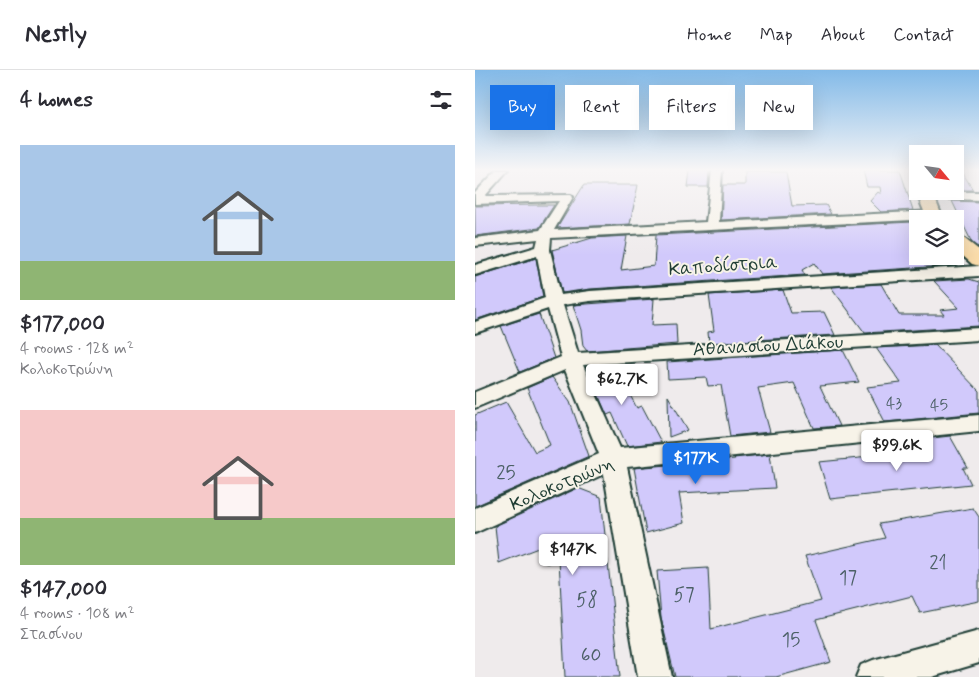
<!DOCTYPE html>
<html lang="en">
<head>
<meta charset="utf-8">
<style>
  body { margin:0; font-family:Mynerve,sans-serif; background:#f2f2f3; color:#2b2b33; height:100vh; display:flex; flex-direction:column; font-size:19px; white-space:nowrap }
  * { box-sizing:border-box; margin:0 }
  p { font-size:16px; color:#7c7c81 }
  .icon { flex:none; width:28px; height:28px; fill:none; stroke:currentColor; stroke-width:2; stroke-linecap:round; stroke-linejoin:round }
  .map { position:relative; flex:1; overflow:hidden }
  .drawer { display:flex; flex-direction:column; background:#fff; width:475px }
  .drawer>* { flex:none }
  .hud { position:absolute; left:15px; top:15px; width:414px; height:45px; display:flex; gap:10px }
  .needle { width:32px; rotate:119deg }
  .controls { position:absolute; left:434px; top:75px; display:grid; gap:10px }
  .controls a { display:grid; place-items:center; width:55px; height:55px; border-radius:0px; background:#fff; box-shadow:0 5px 20px #0002; font-size:25px }
  .price { position:absolute; translate:-50% -42px; padding:0 11px; border-radius:5px; background:#fff; color:#222; font-size:16px; line-height:32px; filter:drop-shadow(0 1px 2px #0008) }
  .price::after { content:''; position:absolute; left:50%; top:30px; width:15px; height:11px; margin-left:-8px; background:inherit; clip-path:polygon(0 0,100% 0,50% 100%) }
  .price.selected { background:#1a73e8; color:#fff }
  ul { padding:0; list-style:none }
  li { display:grid; align-content:center; gap:10px; height:265px; padding:0 20px }
  li span { display:grid; place-items:center; height:155px; border-radius:0px; color:#555 }
  li>.icon { margin-inline-start:auto }
  span .icon { width:90px; height:90px; fill:#fffc; stroke-width:1 }
  li b { font-size:21px }
  h2 { display:flex; justify-content:space-between; align-items:center; height:60px; padding:0 20px; font-size:21px }
  .chip { padding:0 18px; border-radius:0px; background:#fff; box-shadow:0 5px 20px #0002; font-size:18px; line-height:45px }
  .chip.selected { background:#1a73e8; color:#fff }
  header { display:flex; align-items:center; gap:30px; box-sizing:border-box; height:70px; padding:0 25px; background:#fff; border-bottom:1px solid #e1e1e2 }
  header strong { font-size:24px }
  nav { display:flex; gap:28px; margin-inline-start:auto; font-size:18px }
  main { display:flex; flex:1; min-height:0 }
  .map>svg:first-child { display:block }
  .building { fill:#d1c9fb; stroke:#1f3d34 }
  .lines { fill:none; stroke-linecap:round; stroke-linejoin:round }
  .minor-casing { stroke:#1f3d34; stroke-width:4 }
  .major-casing { stroke:#1f3d34; stroke-width:4 }
  .minor { fill:#f7f3e8; fill-rule:evenodd }
  .major { fill:#fbddab; fill-rule:evenodd }
  .labels { text-anchor:middle; dominant-baseline:central; stroke-width:4; stroke-linejoin:round; paint-order:stroke }
  .number-label { font-size:16px; fill:#4c6066 }
  .street-label { font-size:19px; fill:#1f3d34; stroke:#f7f3e8 }
  .near-number-label { font-size:19px; fill:#4c6066 }
</style>
</head>
<body>
<header>
<strong>Nestly</strong>
<nav><a>Home</a><a>Map</a><a>About</a><a>Contact</a></nav>
</header>
<main>
<section class="drawer">
<h2>4 homes<svg class="icon" aria-label="filters" viewBox="0 0 24 24"><path d="M4 7h16M4 17h16"/><circle cx="9" cy="7" r="2"/><circle cx="15" cy="17" r="2"/></svg></h2>
<ul>
<li><span style="background:linear-gradient(#a9c7e8 75%,#8fb573 0)"><svg class="icon" aria-label="home" viewBox="0 0 24 24"><path d="M3 11l9-7 9 7M6 9v11h12V9"/></svg></span><div><b>$177,000</b><p>4 rooms · 128 m²</p><p>Κολοκοτρώνη</p></div></li>
<li><span style="background:linear-gradient(#f6c9c9 70%,#8fb573 0)"><svg class="icon" aria-label="home" viewBox="0 0 24 24"><path d="M3 11l9-7 9 7M6 9v11h12V9"/></svg></span><div><b>$147,000</b><p>4 rooms · 108 m²</p><p>Στασίνου</p></div></li>
</ul>
</section>
<div class="map">
<svg width="504" height="607" viewBox="0 0 504 607">
  <rect width="100%" height="100%" fill="#efebec"/>
  <filter id="ink" filterUnits="userSpaceOnUse"><feTurbulence type="fractalNoise" baseFrequency=".02" numOctaves="2"/><feDisplacementMap in="SourceGraphic" scale="10" xChannelSelector="R" yChannelSelector="G"/><feConvolveMatrix kernelMatrix="1 2 1 2 8 2 1 2 1" color-interpolation-filters="sRGB"/></filter>
  <g filter="url(#ink)">
    <g class="building">
      <polygon points="215,100 234,100 233,117 213,117"/>
      <polygon points="388,100 425,100 438,140 406,142 395,131 403,122 406,124 405,117 392,117"/>
      <polygon points="480,100 486,100 498,120 480,120"/>
      <polygon points="270,102 311,102 317,136 351,135 356,144 246,150 248,115 270,115"/>
      <polygon points="109,115 163,115 155,154 82,158"/>
      <polygon points="477,131 504,132 504,178 497,173"/>
      <polygon points="62,135 79,135 64,158 0,166 0,136"/>
      <polygon points="437,152 442,157 442,186 485,186 489,189 483,192 483,195 347,204 339,193 327,200 330,205 115,219 87,223 77,180 117,168 152,166 146,200 179,196 181,165"/>
      <polygon points="61,188 68,227 0,250 0,207"/>
      <polygon points="494,209 504,212 504,256 390,263 356,217 406,214 424,245 469,245 465,240 484,238 459,211"/>
      <polygon points="308,220 316,243 349,242 360,265 234,273 233,262 239,261 234,225"/>
      <polygon points="179,229 177,255 201,254 202,274 112,281 108,276 106,260 98,235"/>
      <polygon points="64,244 79,288 45,302 26,256"/>
      <polygon points="460,275 504,321 504,343 410,352 392,317 426,313 401,278"/>
      <polygon points="368,280 384,312 345,316 364,356 339,358 319,313 283,318 295,362 255,366 246,315 233,316 231,307 193,309 192,292"/>
      <polygon points="143,295 154,314 151,316 149,314 162,338 167,336 186,372 152,376 137,343 132,345 111,297"/>
      <polygon points="77,307 95,332 114,386 0,436 0,345 31,332 60,382 75,375 52,318"/>
      <polygon points="193,326 213,360 194,367"/>
      <polygon points="475,366 493,398 488,398 496,414 355,429 344,392 455,381 449,369"/>
      <polygon points="295,384 300,418 204,423 209,453 171,463 159,398 260,389 259,388"/>
      <polygon points="103,418 126,427 145,607 90,607 84,489 71,494 71,475 24,493 20,456"/>
      <polygon points="498,438 504,447 504,531 445,543 437,526 341,550 356,592 301,607 200,607 186,548 182,501 233,498 236,559 346,531 330,486 410,468 404,454"/>
    </g>
    <g class="lines">
      <g class="minor-casing">
        <g id="minor">
          <polygon points="22,100 33,100 10,126 96,125 98,127 79,160 231,152 237,100 247,100 244,152 458,141 464,145 458,149 76,168 75,180 86,225 115,221 504,196 504,206 115,231 88,235 103,283 504,258 504,270 108,295 145,378 504,345 504,361 152,397 197,607 163,607 129,404 0,463 0,438 124,384 90,300 0,338 0,322 86,287 73,239 0,263 0,252 70,228 62,186 0,205 0,195 61,177 63,169 0,176 0,168 65,160 84,131 0,134 0,123"/>
          <polygon points="451,122 504,122 504,130 447,128 445,126"/>
          <polygon points="504,561 504,593 457,607 381,607 386,595 398,590"/>
        </g>
      </g>
      <g class="major-casing">
        <g id="major">
          <polygon points="442,120 442,121 457,121 468,149 452,149 441,121"/>
          <polygon points="480,165 486,166 504,180 504,196 497,194 480,179"/>
        </g>
      </g>
      <use href="#minor" class="minor"/>
      <use href="#major" class="major"/>
    </g>
  </g>
  <linearGradient id="sky" x2="0" y2="1"><stop stop-color="#83bae8"/><stop offset="0.54" stop-color="#f8f6f6"/><stop offset="1" stop-color="#f8f6f6" stop-opacity="0"/></linearGradient>
  <rect width="504" height="185" fill="url(#sky)"/>
  <g class="labels">
    <g class="number-label">
      <text x="419" y="333">43</text>
      <text x="464" y="335">45</text>
    </g>
    <g class="street-label">
      <text transform="translate(248 196) rotate(-4)">Καποδίστρια</text>
      <text transform="translate(293 276) rotate(-3)">Αθανασίου Διάκου</text>
      <text transform="translate(87 414) rotate(-23)">Κολοκοτρώνη</text>
    </g>
    <g class="near-number-label">
      <text x="31" y="403">25</text>
      <text x="463" y="493">21</text>
      <text x="373" y="508">17</text>
      <text x="209" y="525">57</text>
      <text x="112" y="530">58</text>
      <text x="316" y="570">15</text>
      <text x="116" y="585">60</text>
    </g>
  </g>
</svg>
<div class="controls">
<a><svg class="needle" viewBox="-14 -14 28 28"><path d="M0-13l5 13h-10z" fill="#e53935"/><path d="M0 13l5-13h-10z" fill="#7c7c81"/></svg></a>
<a><svg class="icon" aria-label="layers" viewBox="0 0 24 24"><path d="M12 4l9 5-9 5-9-5zM3 14l9 5 9-5"/></svg></a>
</div>
<b class="price" style="left:147px;top:336px">$62.7K</b>
<b class="price" style="left:422px;top:402px">$99.6K</b>
<b class="price selected" style="left:221px;top:415px">$177K</b>
<b class="price" style="left:98px;top:506px">$147K</b>
<div class="hud">
<a class="chip selected">Buy</a>
<a class="chip">Rent</a>
<a class="chip">Filters</a>
<a class="chip">New</a>
</div>
</div>
</main>
</body>
</html>
